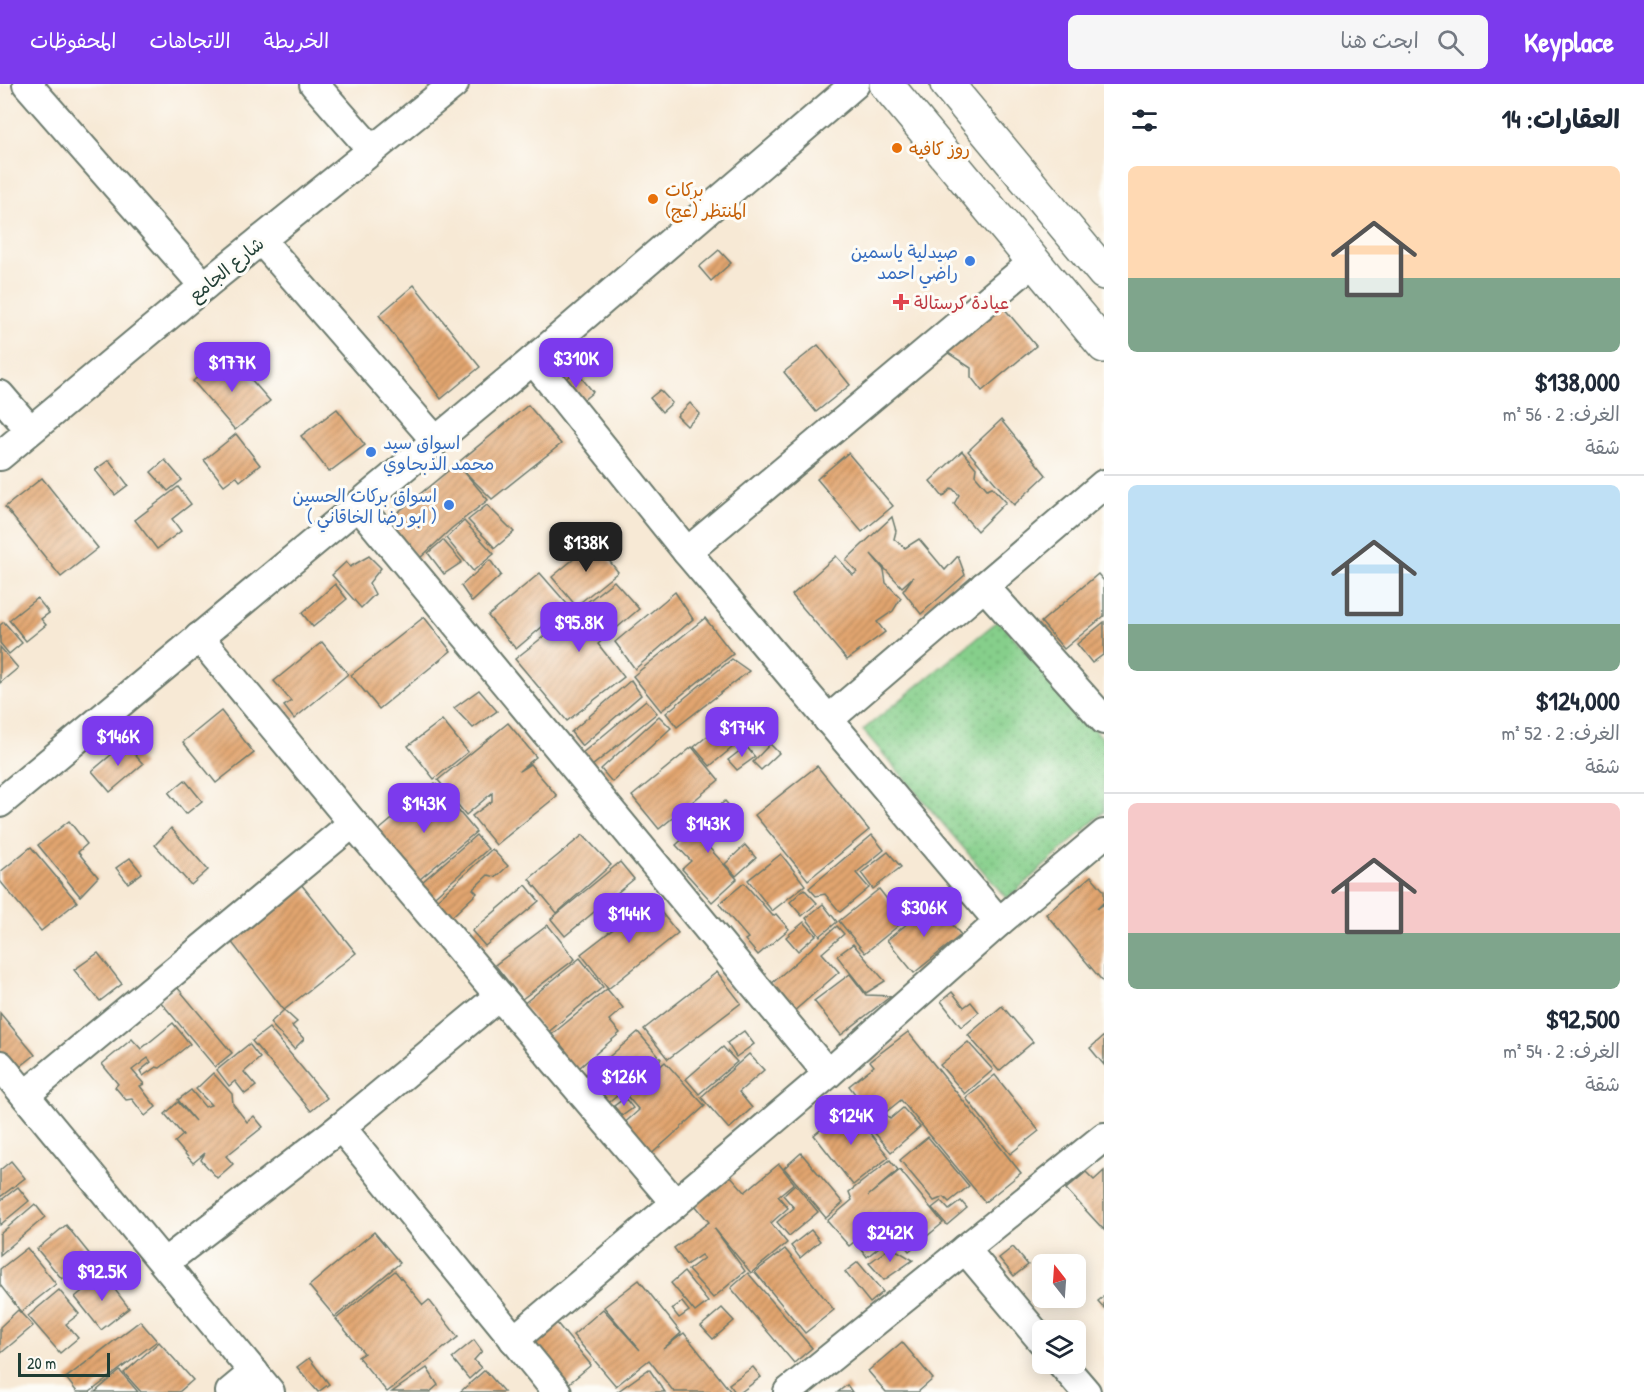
<!DOCTYPE html>
<html lang="ar">
<head>
<meta charset="utf-8">
<style>
  body { margin:0; font-family:"Patrick Hand","Playpen Sans Arabic",sans-serif; background:#f6f6f7; color:#1f2937; direction:rtl; height:100vh; display:flex; flex-direction:column; font-size:22px; white-space:nowrap }
  * { box-sizing:border-box; margin:0 }
  p { font-size:20px; color:#747a83 }
  .icon { flex:none; width:33px; height:33px; fill:none; stroke:currentColor; stroke-width:2; stroke-linecap:round; stroke-linejoin:round }
  .map { position:relative; flex:1; overflow:hidden; direction:ltr }
  .sheet { display:flex; flex-direction:column; background:#fff; width:540px }
  .sheet>* { flex:none }
  .needle { width:39px; rotate:343deg }
  .controls { position:absolute; left:1032px; top:1170px; display:grid; gap:12px }
  .controls a { display:grid; place-items:center; width:54px; height:54px; border-radius:9px; background:#fff; box-shadow:0 3px 15px #0003; font-size:30px }
  .scale { position:absolute; left:18px; bottom:15px; width:92px; box-sizing:border-box; padding-left:6px; border:3px solid #1f3d34; border-top:0; font-size:16px; line-height:21px; white-space:nowrap; color:#1f3d34; -webkit-text-stroke:4px #fdfcf7; paint-order:stroke }
  .price { position:absolute; translate:-50% -51px; padding:0 14px; border-radius:12px; background:#7c3aed; color:#fff; font-size:20px; line-height:39px; filter:drop-shadow(0 2px 3px #0008) }
  .price::after { content:''; position:absolute; left:50%; top:36px; width:18px; height:14px; margin-left:-9px; background:inherit; clip-path:polygon(0 0,100% 0,50% 100%) }
  .price.active { background:#222; color:#fff }
  ul { padding:0; list-style:none }
  li { display:grid; align-content:center; gap:12px; height:318px; padding:0 24px }
  li+li { border-top:2px solid #e0e1e3 }
  li span { display:grid; place-items:center; height:186px; border-radius:9px; color:#555 }
  li>.icon { margin-inline-start:auto }
  span .icon { width:108px; height:108px; fill:#fffc; stroke-width:1 }
  li b { font-size:26px }
  h2 { display:flex; justify-content:space-between; align-items:center; height:72px; padding:0 24px; font-size:26px }
  header { display:flex; align-items:center; gap:36px; box-sizing:border-box; height:84px; padding:0 30px; background:#7c3aed; color:#fff }
  header strong { font-size:28px }
  nav { display:flex; gap:33px; margin-inline-start:auto; font-size:21px }
  .search { width:420px; height:54px; background:#f6f6f7; display:flex; align-items:center; gap:15px; box-sizing:border-box; padding:0 21px; border-radius:9px; color:#747a83; font-size:22px }
  main { display:flex; flex:1; min-height:0 }
  .map>svg:first-child { display:block }
  .garden { fill:url(#garden-dots); stroke:#528660; stroke-width:1.5 }
  .building { fill:url(#building-hatch) }
  .lines { fill:none; stroke-linecap:round; stroke-linejoin:round }
  .minor-casing { stroke:#6b796c; stroke-width:32 }
  .tertiary-casing { stroke:#6b796c; stroke-width:36 }
  .minor { stroke:#fff; stroke-width:28 }
  .tertiary { stroke:#fff; stroke-width:33 }
  .food-dot { fill:#e8710a; stroke:#fdfcf7; stroke-width:2 }
  .shop-dot { fill:#3f7fe0; stroke:#fdfcf7; stroke-width:2 }
  .health-dot { fill:#e0444e; stroke:#fdfcf7; stroke-width:2 }
  .labels { text-anchor:middle; dominant-baseline:central; stroke-width:6; stroke-linejoin:round; paint-order:stroke }
  .food-label { font-size:18px; fill:#c56008; stroke:#fdfcf7; text-anchor:start }
  .shop-label { font-size:18px; fill:#366cbe; stroke:#fdfcf7; text-anchor:end }
  .street-label { font-size:18px; fill:#1f3d34; stroke:#fdfcf7 }
  .health-label { font-size:18px; fill:#be3a42; stroke:#fdfcf7; text-anchor:start }
</style>
</head>
<body>
<header>
<strong>Keyplace</strong>
<div class="search"><svg class="icon" aria-label="search" viewBox="0 0 24 24"><circle cx="10" cy="10" r="6"/><path d="M15 15l6 6"/></svg>ابحث هنا</div>
<nav><a>الخريطة</a><a>الاتجاهات</a><a>المحفوظات</a></nav>
</header>
<main>
<section class="sheet">
<h2>العقارات: 14<svg class="icon" aria-label="filters" viewBox="0 0 24 24"><path d="M4 7h16M4 17h16"/><circle cx="9" cy="7" r="2"/><circle cx="15" cy="17" r="2"/></svg></h2>
<ul>
<li><span style="background:linear-gradient(#ffd9b3 60%,#7fa58c 0)"><svg class="icon" aria-label="home" viewBox="0 0 24 24"><path d="M3 11l9-7 9 7M6 9v11h12V9"/></svg></span><div><b>$138,000</b><p>الغرف: 2 · 56 m²</p><p>شقة</p></div></li>
<li><span style="background:linear-gradient(#bfe0f5 75%,#7fa58c 0)"><svg class="icon" aria-label="home" viewBox="0 0 24 24"><path d="M3 11l9-7 9 7M6 9v11h12V9"/></svg></span><div><b>$124,000</b><p>الغرف: 2 · 52 m²</p><p>شقة</p></div></li>
<li><span style="background:linear-gradient(#f6c9c9 70%,#7fa58c 0)"><svg class="icon" aria-label="home" viewBox="0 0 24 24"><path d="M3 11l9-7 9 7M6 9v11h12V9"/></svg></span><div><b>$92,500</b><p>الغرف: 2 · 54 m²</p><p>شقة</p></div></li>
</ul>
</section>
<div class="map">
<svg width="1104" height="1308" viewBox="0 0 1104 1308">
  <defs>
    <pattern id="garden-dots" width="8" height="8" patternUnits="userSpaceOnUse" patternTransform="scale(1.5)"><rect width="8" height="8" fill="#86cf8b"/><path d="M2 2h.1M6 6h.1" fill="none" stroke="#6da972" stroke-width="1.8" stroke-linecap="round"/></pattern>
    <pattern id="building-hatch" width="6" height="6" patternUnits="userSpaceOnUse" patternTransform="scale(1.5)"><rect width="6" height="6" fill="#e2a56f"/><path d="M-1 1l2-2M0 6l6-6M5 7l2-2" fill="none" stroke="#b7885c"/></pattern>
  </defs>
  <rect width="100%" height="100%" fill="#fdfcf7"/>
  <filter id="ink" filterUnits="userSpaceOnUse"><feTurbulence type="fractalNoise" baseFrequency=".0167" numOctaves="2"/><feDisplacementMap in="SourceGraphic" scale="12" xChannelSelector="R" yChannelSelector="G"/><feConvolveMatrix kernelMatrix="1 2 1 2 8 2 1 2 1" color-interpolation-filters="sRGB"/></filter>
  <filter id="wash" filterUnits="userSpaceOnUse"><feTurbulence type="fractalNoise" baseFrequency=".008" numOctaves="4" result="noise"/><feDisplacementMap in="SourceGraphic" scale="24" xChannelSelector="R" yChannelSelector="G"/><feGaussianBlur stdDeviation="1.35" result="paint"/><feColorMatrix in="noise" values="0 0 0 0 0 0 0 0 0 0 0 0 0 0 0 0 0 1.4 0 .05"/><feComposite in="paint" operator="in"/></filter>
  <g filter="url(#wash)">
    <rect width="100%" height="100%" fill="#f7e9d5"/>
    <polygon class="garden" points="999,536 1104,656 1104,728 1007,815 863,646"/>
    <g id="blocks">
      <g class="building">
        <polygon points="719,166 731,179 711,197 699,183"/>
        <polygon points="414,201 480,283 441,315 379,231"/>
        <polygon points="998,217 1036,262 982,307 971,293 971,284 942,265"/>
        <polygon points="818,261 850,301 816,328 784,288"/>
        <polygon points="217,277 226,287 236,278 270,317 235,346 193,297"/>
        <polygon points="576,287 593,308 576,322 559,301"/>
        <polygon points="660,306 672,319 662,328 650,314"/>
        <polygon points="690,319 700,330 687,342 677,332"/>
        <polygon points="528,321 561,360 492,415 460,383 488,416 452,444 418,476 386,438"/>
        <polygon points="337,325 365,361 329,388 301,352"/>
        <polygon points="1001,336 1046,391 1014,421 968,367"/>
        <polygon points="236,350 260,381 240,397 236,392 224,401 204,376"/>
        <polygon points="962,367 976,384 975,391 987,405 992,403 1006,418 977,447 954,420 959,411 952,404 943,413 930,397"/>
        <polygon points="848,369 893,422 862,448 817,395"/>
        <polygon points="109,376 128,401 115,411 95,386"/>
        <polygon points="165,376 182,396 168,407 151,388"/>
        <polygon points="42,394 98,464 61,493 5,423"/>
        <polygon points="178,403 191,420 172,435 181,447 157,465 135,436"/>
        <polygon points="487,421 514,448 495,464 468,436"/>
        <polygon points="892,433 896,447 894,455 905,464 919,455 945,486 958,472 965,491 921,530 903,507 913,493 902,503 871,470 884,486 886,499 901,514 893,527 877,538 885,548 847,576 792,511 836,472 853,491 857,488 846,476"/>
        <polygon points="464,437 494,470 473,487 446,454"/>
        <polygon points="599,454 609,466 604,470 618,488 576,522 552,493"/>
        <polygon points="443,456 462,478 444,490 428,469"/>
        <polygon points="369,472 381,484 369,499 375,510 361,524 332,491 346,478 350,483"/>
        <polygon points="490,476 501,491 472,518 461,502"/>
        <polygon points="540,489 568,521 516,565 488,532"/>
        <polygon points="1098,490 1104,497 1104,532 1064,565 1041,538"/>
        <polygon points="614,497 639,525 598,560 624,593 567,637 515,575"/>
        <polygon points="335,500 347,515 313,543 302,529"/>
        <polygon points="675,508 693,535 635,585 615,558"/>
        <polygon points="37,514 49,529 41,535 46,541 26,557 9,536"/>
        <polygon points="424,533 451,567 379,625 351,591"/>
        <polygon points="705,534 733,570 661,627 633,592"/>
        <polygon points="4,538 22,559 9,570 0,559 0,541"/>
        <polygon points="1104,538 1104,570 1092,579 1077,560"/>
        <polygon points="322,558 348,590 294,635 284,622 291,617 274,597"/>
        <polygon points="0,563 18,584 0,599"/>
        <polygon points="732,575 749,587 677,643 666,629"/>
        <polygon points="631,596 641,611 582,662 571,648"/>
        <polygon points="479,606 497,627 473,644 454,624"/>
        <polygon points="646,616 657,629 592,682 581,670"/>
        <polygon points="221,627 254,669 216,699 183,658"/>
        <polygon points="734,630 750,649 710,682 694,663"/>
        <polygon points="659,632 671,644 612,698 601,685"/>
        <polygon points="442,636 468,668 434,695 408,662"/>
        <polygon points="508,639 536,673 519,687 530,680 557,712 496,761 472,732 492,717 492,709 466,731 438,696"/>
        <polygon points="125,659 143,680 110,708 92,687"/>
        <polygon points="770,660 779,669 761,686 753,678"/>
        <polygon points="746,662 755,673 737,686 728,676"/>
        <polygon points="692,663 719,696 659,745 632,712"/>
        <polygon points="817,682 869,746 808,796 755,731"/>
        <polygon points="185,696 202,717 186,730 169,709"/>
        <polygon points="435,699 476,748 413,801 372,752"/>
        <polygon points="725,717 737,731 705,759 737,795 712,818 682,785 691,777 676,761"/>
        <polygon points="69,737 87,760 78,768 98,793 80,812 38,761"/>
        <polygon points="171,744 208,786 191,801 155,761"/>
        <polygon points="476,751 488,765 427,819 414,805"/>
        <polygon points="583,751 611,781 557,829 529,795"/>
        <polygon points="872,751 884,766 856,789 869,804 840,828 825,810 816,812 809,804"/>
        <polygon points="745,761 756,774 736,792 725,780"/>
        <polygon points="31,763 77,818 41,847 0,797 0,788"/>
        <polygon points="492,765 508,782 496,793 488,791 473,805 477,809 443,841 427,825"/>
        <polygon points="888,768 901,783 873,805 861,789"/>
        <polygon points="781,770 805,801 772,827 748,796"/>
        <polygon points="130,774 142,789 128,799 116,784"/>
        <polygon points="620,778 634,795 565,852 551,835"/>
        <polygon points="1091,792 1104,807 1104,818 1097,825 1104,820 1104,899 1046,830"/>
        <polygon points="744,799 773,832 776,830 789,845 758,871 745,856 748,854 719,820"/>
        <polygon points="301,800 356,869 284,926 230,856"/>
        <polygon points="526,801 539,817 485,862 472,847"/>
        <polygon points="804,805 817,819 802,832 790,818"/>
        <polygon points="879,805 904,837 865,869 839,837"/>
        <polygon points="651,816 678,849 608,905 581,870"/>
        <polygon points="934,818 961,851 914,889 887,856"/>
        <polygon points="823,820 837,838 820,852 806,834"/>
        <polygon points="804,838 816,851 798,867 786,853"/>
        <polygon points="548,841 575,875 522,915 495,881"/>
        <polygon points="837,842 844,850 822,869 839,888 793,928 770,901"/>
        <polygon points="853,860 885,897 866,909 837,872"/>
        <polygon points="98,869 122,900 100,917 74,886"/>
        <polygon points="580,874 603,903 546,950 522,921"/>
        <polygon points="717,888 741,919 668,975 644,945"/>
        <polygon points="850,890 866,911 891,912 841,951 814,917"/>
        <polygon points="177,903 232,969 215,983 160,917"/>
        <polygon points="607,905 623,924 609,936 620,949 573,989 545,956"/>
        <polygon points="952,908 964,923 971,918 979,928 961,943 941,917"/>
        <polygon points="1002,922 1033,958 999,987 968,951"/>
        <polygon points="284,926 297,938 292,942 304,955 294,965 270,939"/>
        <polygon points="0,929 35,971 11,990 0,977"/>
        <polygon points="173,939 190,960 160,984 156,983 143,992 140,987 151,978 148,974 132,986 144,1000 140,1002 156,1023 145,1032 132,1015 126,1016 115,1003 118,1000 102,980 132,955 141,965"/>
        <polygon points="269,944 327,1014 311,1027 252,957"/>
        <polygon points="744,947 754,960 736,973 727,959"/>
        <polygon points="638,948 661,975 605,1022 582,996"/>
        <polygon points="908,948 1021,1089 985,1118 901,1016 886,1028 873,1011 862,1019 849,1002 874,982 870,977"/>
        <polygon points="1104,952 1104,981 1090,964"/>
        <polygon points="968,958 993,986 965,1010 940,981"/>
        <polygon points="249,960 260,974 244,988 256,1002 245,1010 235,997 229,1002 217,986"/>
        <polygon points="723,963 737,978 699,1010 686,995"/>
        <polygon points="749,970 764,986 739,1008 752,1024 729,1045 701,1013"/>
        <polygon points="665,978 705,1022 647,1074 620,1043 639,1026 627,1012"/>
        <polygon points="213,989 232,1010 233,1020 247,1038 254,1032 263,1043 226,1072 233,1080 217,1094 201,1076 205,1069 193,1079 175,1058 183,1051 165,1030 178,1018 195,1037 178,1016 191,1006 205,1023 211,1021 196,1005"/>
        <polygon points="995,991 1039,1047 1010,1070 966,1014"/>
        <polygon points="625,1014 633,1024 622,1032 614,1022"/>
        <polygon points="871,1014 890,1035 903,1024 920,1043 891,1068 856,1027"/>
        <polygon points="849,1023 889,1073 853,1101 814,1051"/>
        <polygon points="928,1053 969,1102 949,1118 944,1113 934,1117 900,1076"/>
        <polygon points="801,1069 843,1119 826,1134 784,1084"/>
        <polygon points="890,1076 898,1086 868,1112 900,1086 943,1139 909,1167 895,1150 867,1173 857,1159 864,1153 863,1151 849,1162 827,1137 852,1116 849,1108"/>
        <polygon points="11,1077 25,1094 0,1113 0,1086"/>
        <polygon points="779,1080 794,1099 778,1112 788,1124 771,1139 787,1159 751,1189 714,1144 745,1187 713,1214 688,1186 704,1174 701,1171 686,1181 674,1164 709,1138 695,1121 730,1091 745,1108"/>
        <polygon points="1104,1087 1104,1146 1066,1105 1086,1088 1094,1096"/>
        <polygon points="795,1100 818,1128 789,1152 777,1138 794,1124 783,1111"/>
        <polygon points="18,1103 29,1117 0,1141 0,1117"/>
        <polygon points="941,1117 949,1126 961,1117 967,1124 947,1141 932,1124"/>
        <polygon points="35,1120 45,1133 0,1171 0,1150"/>
        <polygon points="66,1141 91,1172 62,1195 37,1165"/>
        <polygon points="811,1146 820,1157 800,1174 791,1162"/>
        <polygon points="374,1148 400,1179 335,1233 309,1202"/>
        <polygon points="891,1163 913,1176 884,1196 869,1179"/>
        <polygon points="1013,1163 1028,1181 1014,1192 999,1174"/>
        <polygon points="27,1164 56,1200 21,1228 0,1201 0,1185"/>
        <polygon points="785,1165 834,1226 805,1249 755,1188"/>
        <polygon points="858,1178 883,1208 870,1219 845,1188"/>
        <polygon points="395,1187 423,1221 429,1216 458,1253 387,1308 358,1273 364,1269 336,1235"/>
        <polygon points="684,1188 708,1218 695,1228 671,1199"/>
        <polygon points="748,1189 812,1264 794,1279 731,1204"/>
        <polygon points="103,1190 129,1224 101,1246 75,1213"/>
        <polygon points="639,1196 681,1249 663,1265 684,1249 731,1308 674,1308 649,1276 616,1302 573,1251 603,1225 640,1266 604,1223"/>
        <polygon points="59,1206 79,1230 66,1240 78,1254 60,1269 28,1232"/>
        <polygon points="1104,1212 1104,1224 1098,1217"/>
        <polygon points="682,1218 689,1227 679,1234 672,1225"/>
        <polygon points="722,1224 734,1237 713,1255 701,1242"/>
        <polygon points="18,1226 33,1242 0,1270 0,1243"/>
        <polygon points="140,1237 157,1257 90,1308 77,1308 66,1294"/>
        <polygon points="556,1238 591,1281 561,1306 526,1263"/>
        <polygon points="474,1256 482,1267 474,1276 481,1284 469,1295 452,1274"/>
        <polygon points="159,1258 193,1296 179,1308 141,1308 124,1289"/>
        <polygon points="902,1258 933,1295 918,1308 886,1308 868,1287"/>
        <polygon points="309,1274 329,1300 318,1308 297,1283"/>
        <polygon points="753,1283 761,1293 741,1308 735,1308 729,1300"/>
        <polygon points="427,1284 438,1301 430,1308 392,1308"/>
        <polygon points="649,1285 665,1308 617,1308"/>
        <polygon points="485,1286 504,1308 460,1308"/>
        <polygon points="120,1287 138,1308 95,1308"/>
        <polygon points="847,1301 852,1308 838,1308"/>
      </g>
    </g>
  </g>
  <g filter="url(#ink)">
    <use href="#blocks" fill-opacity="0" stroke="#6b796c" stroke-width="1.5"/>
    <g class="lines">
      <g class="minor-casing">
        <g id="minor">
          <polyline points="27,0 204,202"/>
          <polyline points="314,0 372,66"/>
          <polyline points="261,156 436,357"/>
          <polyline points="533,276 687,468 999,838"/>
          <polyline points="0,311 30,346"/>
          <polyline points="0,372 204,202 454,0"/>
          <polyline points="358,421 828,990"/>
          <polyline points="687,468 1032,179"/>
          <polyline points="984,502 1104,636"/>
          <polyline points="199,553 353,739 675,1119"/>
          <polyline points="828,636 1104,400"/>
          <polyline points="0,719 533,276 855,0"/>
          <polyline points="0,981 270,1308"/>
          <polyline points="25,1011 353,739"/>
          <polyline points="341,1043 557,1308"/>
          <polyline points="965,1165 1042,1257"/>
          <polyline points="164,1179 341,1043 499,912"/>
          <polyline points="514,1256 828,990 999,838 1104,750"/>
          <polyline points="1062,1280 1086,1308"/>
          <polyline points="230,1308 254,1288"/>
          <polyline points="788,1308 1104,1053"/>
        </g>
      </g>
      <g class="tertiary-casing">
        <g id="tertiary">
          <polyline points="886,0 1104,262"/>
          <polyline points="947,0 1104,189"/>
        </g>
      </g>
      <use href="#minor" class="minor"/>
      <use href="#tertiary" class="tertiary"/>
    </g>
  </g>
  <g class="food-dot">
    <circle cx="897" cy="64" r="6"/>
    <circle cx="653" cy="115" r="6"/>
  </g>
  <g class="shop-dot">
    <circle cx="970" cy="177" r="6"/>
    <circle cx="371" cy="368" r="6"/>
    <circle cx="449" cy="421" r="6"/>
  </g>
  <path class="health-dot" d="M898 209h6v6h6v6h-6v6h-6v-6h-6v-6h6z"/>
  <g class="labels">
    <g class="food-label">
      <text x="909" y="64">روز كافيه</text>
      <text x="665" y="105">بركات<tspan x="665" dy="21">المنتظر (عج)</tspan></text>
    </g>
    <g class="shop-label">
      <text x="958" y="167">صيدلية ياسمين<tspan x="958" dy="21">راضي احمد</tspan></text>
      <text x="383" y="358" text-anchor="start">اسواق سيد<tspan x="383" dy="21">محمد الذبحاوي</tspan></text>
      <text x="437" y="411">اسواق بركات الحسين<tspan x="437" dy="21">( ابو رضا الخاقاني )</tspan></text>
    </g>
    <g class="street-label">
      <text transform="translate(226 185) rotate(-39)">شارع الجامع</text>
    </g>
    <g class="health-label">
      <text x="914" y="218">عيادة كرستالة</text>
    </g>
  </g>
</svg>
<div class="controls">
<a><svg class="needle" viewBox="-14 -14 28 28"><path d="M0-13l5 13h-10z" fill="#e53935"/><path d="M0 13l5-13h-10z" fill="#747a83"/></svg></a>
<a><svg class="icon" aria-label="layers" viewBox="0 0 24 24"><path d="M12 4l9 5-9 5-9-5zM3 14l9 5 9-5"/></svg></a>
</div>
<div class="scale">20 m</div>
<b class="price" style="left:576px;top:305px">$310K</b>
<b class="price" style="left:232px;top:309px">$177K</b>
<b class="price active" style="left:586px;top:489px">$138K</b>
<b class="price" style="left:579px;top:569px">$95.8K</b>
<b class="price" style="left:742px;top:674px">$174K</b>
<b class="price" style="left:118px;top:683px">$146K</b>
<b class="price" style="left:424px;top:750px">$143K</b>
<b class="price" style="left:708px;top:770px">$143K</b>
<b class="price" style="left:924px;top:854px">$306K</b>
<b class="price" style="left:629px;top:860px">$144K</b>
<b class="price" style="left:624px;top:1023px">$126K</b>
<b class="price" style="left:851px;top:1062px">$124K</b>
<b class="price" style="left:890px;top:1179px">$242K</b>
<b class="price" style="left:102px;top:1218px">$92.5K</b>
</div>
</main>
</body>
</html>
